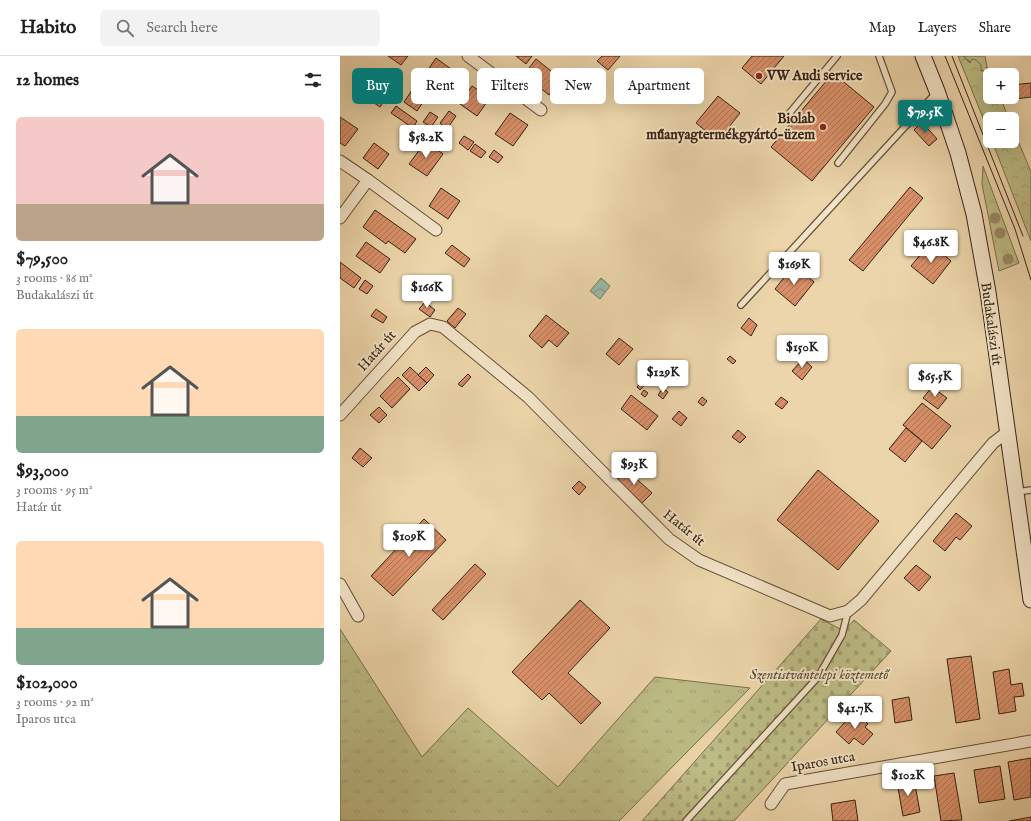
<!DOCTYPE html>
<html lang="en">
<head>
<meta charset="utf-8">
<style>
  body { margin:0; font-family:"IM FELL English",serif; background:#f2f2f2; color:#202124; height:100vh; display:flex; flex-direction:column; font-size:15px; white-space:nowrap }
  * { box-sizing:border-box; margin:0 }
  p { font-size:13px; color:#757577 }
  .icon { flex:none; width:22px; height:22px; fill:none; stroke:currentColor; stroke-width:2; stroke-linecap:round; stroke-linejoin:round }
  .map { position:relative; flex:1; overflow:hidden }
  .sheet { display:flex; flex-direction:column; background:#fff; width:340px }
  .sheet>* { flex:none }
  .hud { position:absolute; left:12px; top:12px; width:380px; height:36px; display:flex; gap:8px }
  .buttons { position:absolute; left:643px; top:12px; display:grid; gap:8px }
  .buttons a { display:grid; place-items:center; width:36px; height:36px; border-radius:6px; background:#fff; box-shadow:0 4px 16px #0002; font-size:20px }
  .price { position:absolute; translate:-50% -34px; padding:0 9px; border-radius:4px; background:#fff; color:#222; font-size:13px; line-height:26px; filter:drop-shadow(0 1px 2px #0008) }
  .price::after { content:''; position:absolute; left:50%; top:24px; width:12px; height:9px; margin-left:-6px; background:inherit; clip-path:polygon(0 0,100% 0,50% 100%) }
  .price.selected { background:#0f766e; color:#fff }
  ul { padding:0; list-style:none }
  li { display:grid; align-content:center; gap:8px; height:212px; padding:0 16px }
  li span { display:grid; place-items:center; height:124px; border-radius:6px; color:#555 }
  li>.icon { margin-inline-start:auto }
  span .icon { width:72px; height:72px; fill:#fffc; stroke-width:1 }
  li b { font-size:17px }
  h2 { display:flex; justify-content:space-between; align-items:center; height:48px; padding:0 16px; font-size:17px }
  .tag { padding:0 14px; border-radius:6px; background:#fff; box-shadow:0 4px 16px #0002; font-size:14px; line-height:36px }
  .tag.selected { background:#0f766e; color:#fff }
  header { display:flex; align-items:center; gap:24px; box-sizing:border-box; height:56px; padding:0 20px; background:#fff; border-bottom:1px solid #e0e0e0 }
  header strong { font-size:19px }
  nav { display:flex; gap:22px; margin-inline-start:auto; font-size:14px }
  .search { width:280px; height:36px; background:#f2f2f2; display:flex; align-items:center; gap:10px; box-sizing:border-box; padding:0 14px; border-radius:6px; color:#757577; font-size:15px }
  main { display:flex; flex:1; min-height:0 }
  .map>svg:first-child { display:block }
  .grass { fill:url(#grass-tufts); stroke:#7a6f4c }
  .forest { fill:url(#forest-crowns); stroke:#7a6f4c }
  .cemetery { fill:url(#cemetery-stones); stroke:#7a6f4c }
  .water { fill:url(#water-waves); stroke:#727d6c }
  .building { fill:url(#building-hatch); stroke:#382214 }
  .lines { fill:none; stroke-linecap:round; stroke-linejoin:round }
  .lane-casing { stroke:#654f3a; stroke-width:8 }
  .street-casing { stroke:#654f3a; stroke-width:13 }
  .secondary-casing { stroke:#382214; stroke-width:17 }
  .lane { stroke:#f3e4c8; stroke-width:5.5 }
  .street { stroke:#f3e4c8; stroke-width:11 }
  .secondary { stroke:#f3e4c8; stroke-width:15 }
  .tram { stroke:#382214; stroke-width:1 }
  .tree { fill:#9b8767 }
  .poi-dot { fill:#8f2418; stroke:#f3e4c8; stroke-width:1.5 }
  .labels { text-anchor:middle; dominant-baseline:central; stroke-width:4; stroke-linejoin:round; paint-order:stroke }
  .poi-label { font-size:14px; font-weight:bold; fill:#382214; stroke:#f3e4c8; text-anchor:start }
  .street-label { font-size:14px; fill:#382214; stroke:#f3e4c8 }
  .park-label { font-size:14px; font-style:italic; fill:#594830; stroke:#f3e4c8 }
</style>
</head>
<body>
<header>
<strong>Habito</strong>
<div class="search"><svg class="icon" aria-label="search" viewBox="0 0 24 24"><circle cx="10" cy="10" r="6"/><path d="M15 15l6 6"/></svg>Search here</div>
<nav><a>Map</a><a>Layers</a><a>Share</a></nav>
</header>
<main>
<section class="sheet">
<h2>12 homes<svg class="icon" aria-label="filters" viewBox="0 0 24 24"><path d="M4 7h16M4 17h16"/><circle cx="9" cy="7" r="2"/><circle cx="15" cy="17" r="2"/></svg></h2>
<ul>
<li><span style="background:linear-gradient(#f6c9c9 70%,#b9a48a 0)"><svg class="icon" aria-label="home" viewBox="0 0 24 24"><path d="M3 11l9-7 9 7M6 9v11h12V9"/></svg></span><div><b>$79,500</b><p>3 rooms · 86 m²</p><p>Budakalászi út</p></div></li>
<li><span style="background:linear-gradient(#ffd9b3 70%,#7fa58c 0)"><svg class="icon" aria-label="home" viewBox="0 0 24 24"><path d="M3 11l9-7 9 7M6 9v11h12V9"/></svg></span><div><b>$93,000</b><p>3 rooms · 95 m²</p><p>Határ út</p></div></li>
<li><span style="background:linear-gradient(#ffd9b3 70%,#7fa58c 0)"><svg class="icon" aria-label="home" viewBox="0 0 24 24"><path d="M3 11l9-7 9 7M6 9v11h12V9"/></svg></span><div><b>$102,000</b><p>3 rooms · 92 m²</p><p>Iparos utca</p></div></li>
</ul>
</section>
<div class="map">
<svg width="691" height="765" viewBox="0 0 691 765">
  <defs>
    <pattern id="grass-tufts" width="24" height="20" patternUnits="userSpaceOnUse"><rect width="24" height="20" fill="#bdbc85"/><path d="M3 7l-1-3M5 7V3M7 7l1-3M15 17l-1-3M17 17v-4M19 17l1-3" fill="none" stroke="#a3a172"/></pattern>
    <pattern id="forest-crowns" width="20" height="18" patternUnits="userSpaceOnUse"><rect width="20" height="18" fill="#bdbc85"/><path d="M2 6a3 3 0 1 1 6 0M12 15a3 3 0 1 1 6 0" fill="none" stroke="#a3a172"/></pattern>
    <pattern id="cemetery-stones" width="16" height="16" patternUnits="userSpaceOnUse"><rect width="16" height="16" fill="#bdbc85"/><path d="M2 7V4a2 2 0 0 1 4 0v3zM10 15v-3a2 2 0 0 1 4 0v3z" fill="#a3a172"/></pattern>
    <pattern id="water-waves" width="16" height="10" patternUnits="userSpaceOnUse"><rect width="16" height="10" fill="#99b9a6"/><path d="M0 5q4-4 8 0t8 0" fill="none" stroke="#7e9686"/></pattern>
    <pattern id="building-hatch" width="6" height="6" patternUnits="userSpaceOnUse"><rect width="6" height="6" fill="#d99069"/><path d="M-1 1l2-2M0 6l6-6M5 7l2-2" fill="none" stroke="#b17555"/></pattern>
  </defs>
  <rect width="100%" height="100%" fill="#ecd5aa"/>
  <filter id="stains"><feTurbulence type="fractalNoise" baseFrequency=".005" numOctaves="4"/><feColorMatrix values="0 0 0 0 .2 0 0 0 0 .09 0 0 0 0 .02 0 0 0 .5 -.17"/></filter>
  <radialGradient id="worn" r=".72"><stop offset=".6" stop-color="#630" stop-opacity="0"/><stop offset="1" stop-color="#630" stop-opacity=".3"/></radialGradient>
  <g class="grass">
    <polygon points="623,0 645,0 647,11 646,15 641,15"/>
    <polygon points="643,110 679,207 659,215 642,128"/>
    <polygon points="0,573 82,701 128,652 218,731 315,621 410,632 279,765 0,765"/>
  </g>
  <g class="forest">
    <polygon points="618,0 623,0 630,7 632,3 636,4 641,9 641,15 646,15 647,11 651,19 650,41 660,41 669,63 650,63 650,79"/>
    <polygon points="672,70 691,116 691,185 652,85 672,85"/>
  </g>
  <polygon class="cemetery" points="481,563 504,575 514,564 551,595 394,765 302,765"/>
  <polygon class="water" points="261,222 270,230 260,243 250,235"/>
  <g class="building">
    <polygon points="48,0 68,0 61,9"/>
    <polygon points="176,0 192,0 186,8"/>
    <polygon points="262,0 280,0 268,14 257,5"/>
    <polygon points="412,0 444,0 421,28 402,12"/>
    <polygon points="96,2 115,16 102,35 83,21"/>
    <polygon points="196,3 221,23 209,39 187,21 189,18 186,16"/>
    <polygon points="493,17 534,51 472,125 431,91"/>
    <polygon points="23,26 46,42 40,51 17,35"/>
    <polygon points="77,27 90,36 77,55 64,46"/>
    <polygon points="691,27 691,41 666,44 666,41 672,41 672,29"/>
    <polygon points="132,30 150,42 137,60 120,48"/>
    <polygon points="378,40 400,57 378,85 356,67"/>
    <polygon points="56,50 77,65 73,72 51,57"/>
    <polygon points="109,55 116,60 107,73 100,67"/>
    <polygon points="90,56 98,61 91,71 83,66"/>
    <polygon points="170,57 188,69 173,90 155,78"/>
    <polygon points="0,61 18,73 5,90 0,87"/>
    <polygon points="582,66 597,83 589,90 574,74"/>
    <polygon points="124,80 134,86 128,94 119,87"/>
    <polygon points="86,85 103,98 87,120 69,108"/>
    <polygon points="34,87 49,98 38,113 23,102"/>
    <polygon points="135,88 146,96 141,102 130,95"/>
    <polygon points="154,94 163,101 158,107 149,101"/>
    <polygon points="570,131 583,142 523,215 509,204"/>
    <polygon points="101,132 120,145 108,163 89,150"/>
    <polygon points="35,154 76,183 65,197 48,185 46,188 23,171"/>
    <polygon points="26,186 50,203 40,217 16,200"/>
    <polygon points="590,187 611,205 593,228 571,210"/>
    <polygon points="112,189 130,203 124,211 105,197"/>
    <polygon points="0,206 21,222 14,232 0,222"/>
    <polygon points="454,209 474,226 455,250 435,233"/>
    <polygon points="25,224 33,230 27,238 19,233"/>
    <polygon points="85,246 95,254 90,261 79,253"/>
    <polygon points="118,252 126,258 115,272 107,265"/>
    <polygon points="36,253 47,261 43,267 31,260"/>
    <polygon points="206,259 229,277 217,291 209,284 202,292 189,280"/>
    <polygon points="409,262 417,269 411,280 401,272"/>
    <polygon points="279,282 293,293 279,309 266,298"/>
    <polygon points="390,300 396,305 393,308 387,303"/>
    <polygon points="463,303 472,311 462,324 452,315"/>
    <polygon points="70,311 87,327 79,335 62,319"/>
    <polygon points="86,311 94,319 87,327 78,319"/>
    <polygon points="128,318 131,321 122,331 118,328"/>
    <polygon points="308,318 311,321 300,334 297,331"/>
    <polygon points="321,318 325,322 319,328 316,325"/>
    <polygon points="58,321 70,333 52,352 40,340"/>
    <polygon points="592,331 607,342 598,353 583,342"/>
    <polygon points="323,332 328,336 323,343 318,339"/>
    <polygon points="304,334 308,337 305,341 301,338"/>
    <polygon points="291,339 318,360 307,374 281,353"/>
    <polygon points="362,341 367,345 363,350 358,346"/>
    <polygon points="441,341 448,346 442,353 435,348"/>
    <polygon points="582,347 611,370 592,393 563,369"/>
    <polygon points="39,351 47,359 39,367 30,359"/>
    <polygon points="339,355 347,362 341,370 332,363"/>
    <polygon points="566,372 582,385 565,406 549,393"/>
    <polygon points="398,374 406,381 400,387 392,381"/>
    <polygon points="20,392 32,402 23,411 12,402"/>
    <polygon points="287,414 312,437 302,447 277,424"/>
    <polygon points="478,414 539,465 498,514 437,464"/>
    <polygon points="239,425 246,431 239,439 232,432"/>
    <polygon points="616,457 632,470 620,484 616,481 605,495 593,485"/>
    <polygon points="84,463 106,484 53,540 31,520"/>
    <polygon points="135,508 146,518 103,564 92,554"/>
    <polygon points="576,509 591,521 579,535 564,522"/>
    <polygon points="240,544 270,572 228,617 261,647 241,668 209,637 202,644 172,616"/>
    <polygon points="631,600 640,663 616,667 607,603"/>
    <polygon points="669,613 671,629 682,627 684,640 674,641 676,655 659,658 653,616"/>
    <polygon points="569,641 572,664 555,667 552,644"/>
    <polygon points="515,655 528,668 525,671 533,678 523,689 514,682 509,688 496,676"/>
    <polygon points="691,702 691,741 674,744 668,706"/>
    <polygon points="660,710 665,743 639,747 634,714"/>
    <polygon points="614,717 622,764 601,765 594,720"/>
    <polygon points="574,723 580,756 563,760 557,726"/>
    <polygon points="515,744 518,765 493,765 491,748"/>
    <polygon points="691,761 691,765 669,765"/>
  </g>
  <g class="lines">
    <g class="lane-casing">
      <g id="lane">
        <polyline points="443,65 497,0"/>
        <polyline points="498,107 545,48 552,36 539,0"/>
        <polyline points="401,249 596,37"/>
        <polyline points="677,436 691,434"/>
        <polyline points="346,765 478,621 502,579 508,555"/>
      </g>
    </g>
    <g class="street-casing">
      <g id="street">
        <polyline points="128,0 201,54"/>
        <polyline points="0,105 28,124 96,174"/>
        <polyline points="0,162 28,124"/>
        <polyline points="0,359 75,276 90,268 103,271 188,341 329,483 359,504 490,560 508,555 521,544 653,387 666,377"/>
        <polyline points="0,528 18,560"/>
        <polyline points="431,748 445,728 691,685"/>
      </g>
    </g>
    <g class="secondary-casing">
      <polyline id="secondary" points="583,0 597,35 618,97 634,158 648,236 691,544"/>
    </g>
    <use href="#lane" class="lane"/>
    <use href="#street" class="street"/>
    <use href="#secondary" class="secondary"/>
    <g class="tram">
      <polyline points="605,0 675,173 691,224"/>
      <polyline points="612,0 683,180"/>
    </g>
  </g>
  <g class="tree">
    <circle cx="655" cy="162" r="5.5"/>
    <circle cx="660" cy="177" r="5.5"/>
    <circle cx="668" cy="203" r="5.5"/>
  </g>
  <g class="poi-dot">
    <circle cx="419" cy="20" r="4"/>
    <circle cx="483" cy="71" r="4"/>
  </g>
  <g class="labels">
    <g class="poi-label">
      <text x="427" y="20">VW Audi service</text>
      <text x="475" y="63" text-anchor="end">Biolab<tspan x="475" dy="16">műanyagtermékgyártó-üzem</tspan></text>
    </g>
    <g class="street-label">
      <text transform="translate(651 268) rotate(82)">Budakalászi út</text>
      <text transform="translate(37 295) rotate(-48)">Határ út</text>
      <text transform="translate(344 472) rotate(39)">Határ út</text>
      <text transform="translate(483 706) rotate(-10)">Iparos utca</text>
    </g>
    <g class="park-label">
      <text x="479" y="619">Szentistvántelepi köztemető</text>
    </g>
  </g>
  <rect width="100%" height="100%" filter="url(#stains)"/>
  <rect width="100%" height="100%" fill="url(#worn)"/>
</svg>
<div class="buttons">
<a>+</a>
<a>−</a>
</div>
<b class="price selected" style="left:585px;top:78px">$79.5K</b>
<b class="price" style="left:86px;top:103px">$58.2K</b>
<b class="price" style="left:591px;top:208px">$46.8K</b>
<b class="price" style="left:454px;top:230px">$169K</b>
<b class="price" style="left:87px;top:253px">$166K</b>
<b class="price" style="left:462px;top:313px">$150K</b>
<b class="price" style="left:323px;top:338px">$129K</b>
<b class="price" style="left:595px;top:342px">$65.5K</b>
<b class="price" style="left:294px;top:430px">$93K</b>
<b class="price" style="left:69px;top:502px">$109K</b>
<b class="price" style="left:515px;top:674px">$41.7K</b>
<b class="price" style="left:568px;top:741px">$102K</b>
<div class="hud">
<a class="tag selected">Buy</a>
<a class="tag">Rent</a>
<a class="tag">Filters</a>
<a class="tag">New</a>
<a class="tag">Apartment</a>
</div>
</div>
</main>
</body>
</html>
